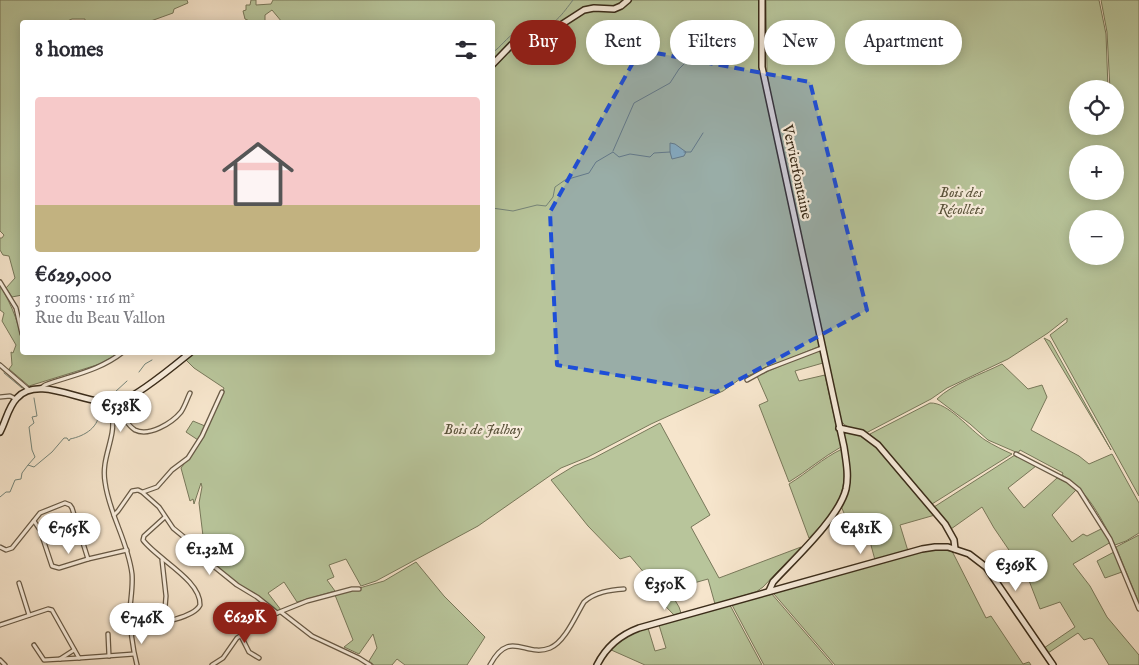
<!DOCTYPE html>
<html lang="en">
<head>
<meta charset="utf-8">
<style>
  body { margin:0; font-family:"IM FELL English",serif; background:#f2f2f3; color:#2b2b33; height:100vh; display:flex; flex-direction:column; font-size:19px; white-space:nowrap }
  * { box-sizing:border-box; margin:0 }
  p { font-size:16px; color:#7c7c81 }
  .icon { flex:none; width:28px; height:28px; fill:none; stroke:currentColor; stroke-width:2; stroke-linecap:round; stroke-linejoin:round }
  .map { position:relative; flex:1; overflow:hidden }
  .drawer { position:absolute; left:20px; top:20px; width:475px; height:335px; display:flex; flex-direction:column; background:#fff; border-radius:5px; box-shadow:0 2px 12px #0003 }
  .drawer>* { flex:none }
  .top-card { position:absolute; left:510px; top:20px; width:475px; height:45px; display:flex; gap:10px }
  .fabs { position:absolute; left:1069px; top:80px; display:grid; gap:10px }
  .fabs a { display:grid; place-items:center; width:55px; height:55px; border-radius:50%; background:#fff; box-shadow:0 2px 12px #0003; font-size:25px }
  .price { position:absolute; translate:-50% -42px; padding:0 11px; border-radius:18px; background:#fff; color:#222; font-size:16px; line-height:32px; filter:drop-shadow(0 1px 2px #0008) }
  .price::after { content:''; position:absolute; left:50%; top:30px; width:15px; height:11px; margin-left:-8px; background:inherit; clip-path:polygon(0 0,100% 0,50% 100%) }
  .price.on { background:#8f2418; color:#fff }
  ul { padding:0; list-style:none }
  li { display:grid; align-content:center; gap:10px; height:265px; padding:0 15px }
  li span { display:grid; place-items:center; height:155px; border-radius:5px; color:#555 }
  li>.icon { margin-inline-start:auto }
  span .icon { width:90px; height:90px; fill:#fffc; stroke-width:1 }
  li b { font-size:21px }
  h2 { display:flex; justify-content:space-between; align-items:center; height:60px; padding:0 15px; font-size:21px }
  .chip { padding:0 18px; border-radius:22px; background:#fff; box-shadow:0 2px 12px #0003; font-size:18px; line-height:45px }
  .chip.on { background:#8f2418; color:#fff }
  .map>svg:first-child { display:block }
  .green { fill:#b8c59b; stroke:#78785a; fill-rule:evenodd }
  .water { fill:#9dbfb9; stroke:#758479 }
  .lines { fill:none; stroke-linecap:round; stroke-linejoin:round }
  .stream { stroke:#758479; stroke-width:1 }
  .street-casing { stroke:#685a46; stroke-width:5.5 }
  .secondary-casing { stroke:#392b19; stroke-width:8 }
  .street { stroke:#f9eede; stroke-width:3 }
  .secondary { stroke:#f9eede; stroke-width:5 }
  .marked { fill:#1d4ed8; fill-opacity:0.2; stroke:#1d4ed8; stroke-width:4; stroke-dasharray:10 6; stroke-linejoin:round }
  .labels { text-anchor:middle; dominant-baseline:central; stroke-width:4.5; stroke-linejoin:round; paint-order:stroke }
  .street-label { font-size:15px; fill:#392b19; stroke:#f9eede }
  .park-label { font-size:15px; font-style:italic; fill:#59523a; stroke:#f9eede }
</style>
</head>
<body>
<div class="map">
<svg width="1139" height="665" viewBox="0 0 1139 665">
  <rect width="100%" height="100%" fill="#f6e5cc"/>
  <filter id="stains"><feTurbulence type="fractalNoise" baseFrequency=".004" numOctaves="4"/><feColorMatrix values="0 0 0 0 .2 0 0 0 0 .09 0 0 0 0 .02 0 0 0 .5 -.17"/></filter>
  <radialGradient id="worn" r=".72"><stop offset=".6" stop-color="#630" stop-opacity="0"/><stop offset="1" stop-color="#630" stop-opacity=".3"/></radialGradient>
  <g class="green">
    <polygon points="0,0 187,0 188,3 174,9 173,13 148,22 85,22 85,19 72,19 65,22 22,22 22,295 12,297 6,288 15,278 9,256 3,255 0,250 0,238 2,238 4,235 0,231"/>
    <path d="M251,0H256V5L271,4L273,0H761L759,67L820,346L740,379L723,391L651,424L588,457L561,468L478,526L376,581L361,586L346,559L329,565L334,577L327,580L335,591L297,602L284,582L268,593L281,610L277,612L256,594L237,584L212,563L202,550L191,541L203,536L199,503L202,487L201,483L194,504L193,499L190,501L181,468C202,441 211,419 224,388L194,368L184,358L190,353L492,352V22H282L272,10L265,15V22H252L245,19L243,11L246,10V5H250Z"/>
    <path d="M766,0H1099L1106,34L1108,89H1078V126H1115V89H1110L1107,32L1101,0H1139V496L1050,335L1067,322V318L1048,333L1008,359L947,388L931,399L866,433C855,431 845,428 839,418L770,91L767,72ZM1078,154H1115V191H1078ZM1078,219H1115V256H1078Z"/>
    <path d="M0,285C12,306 22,328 22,352L119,353L100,364L29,386L9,369L12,365L11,352L13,353L16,345L2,321L4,313L0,310Z"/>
    <polygon points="1044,338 1050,341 1111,450"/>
    <path d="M821,350L823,363L795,371L799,381L825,375L841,447C823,457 807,471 789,482L759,405L768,401L757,376L811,353Z"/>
    <path d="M1002,364L1028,389L1042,385L1047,397L1031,430L1079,456L1089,464L1112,454L1139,503V533L1126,541L1115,545C1102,520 1087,489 1062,475L1063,473L1020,450L1018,453L988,440L970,424L937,399C952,384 982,374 1002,364Z"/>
    <path d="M930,403C948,402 970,430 985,440C993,445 1003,450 1012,454L932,504L870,434Z"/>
    <polygon points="193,421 205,426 198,440 186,432"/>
    <polygon points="660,423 710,515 691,527 719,578 801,547 763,587 756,592 715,604 708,579 669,590 679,607 681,613 674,615 644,584 646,575 630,556 620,559 588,526 551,480 574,466 594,458"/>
    <polygon points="847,432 859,434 873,444 935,515 900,525 908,551 875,560 868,534 854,537 841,506 846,493 843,436"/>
    <path d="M842,449C849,494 839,506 809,538L789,484C807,473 823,458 842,449Z"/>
    <polygon points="1015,455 1036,466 1008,488 1024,508 1057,478 1068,483 1076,490 1052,515 1072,542 1083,534 1087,536 1103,528 1111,542 1073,564 1090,586 1107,617 1139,655 1139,665 1109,665 1093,639 1090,638 1084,640 1078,633 1048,653 1044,648 1075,627 1060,602 1040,609 1028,578 994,528 982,507 951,529 934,507"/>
    <polygon points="1139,535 1139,603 1116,547"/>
    <polygon points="929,549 952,551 986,618 991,616 1023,664 1029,662 1031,665 835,665 774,594 774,592"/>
    <polygon points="1114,552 1122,572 1105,578 1097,561"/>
    <polygon points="416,562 444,596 485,637 467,665 405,665 397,659 392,665 374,665 369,661 377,648 373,634 359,654 344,647 353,640 335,595 384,581"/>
    <polygon points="771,593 833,665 764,665 732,605"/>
    <path d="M729,605L731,607L762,665H645L609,649C621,638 632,632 648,628L655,651L666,648L659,625Z"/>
  </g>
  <polygon class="water" points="670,143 675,144 686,152 684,156 672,159 670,152"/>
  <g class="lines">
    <g class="stream">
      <path d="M492,53C501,47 507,37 516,32C523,28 527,31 534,30C553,29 563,13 573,0"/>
      <polyline points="613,151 634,103 670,83 679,69 687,61 696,58 700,49 710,37 721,35 730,29"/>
      <polyline points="684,152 691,152 703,133"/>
      <polyline points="492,208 513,211 537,205 546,206 553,197 555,187 565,180 589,173 596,162 613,152 619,157 630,154 650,157 654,153 670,152"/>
      <polyline points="139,372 145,364 152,360"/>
      <polyline points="4,373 22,388"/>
      <polyline points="112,400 115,392 127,381"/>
      <polyline points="28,465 35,457 32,450 29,427 34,423 32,417 37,416 34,398"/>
      <path d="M0,497L6,492H10L15,480L21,479L22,473L28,465L34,467L52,452L64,438H67L69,441L70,439C85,436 100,427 99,410L109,406"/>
    </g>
    <g class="street-casing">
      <g id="street">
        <polyline points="0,282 16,308 22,334"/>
        <polyline points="0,365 29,390"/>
        <polyline points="747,380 767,369 822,348"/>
        <path d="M41,388L45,385C72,375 99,371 123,352"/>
        <polyline points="0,397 10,396 16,399"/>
        <path d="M112,402C112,412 114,423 112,433C109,450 102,464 105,482C109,514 128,541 132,574C133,585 131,597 130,608C130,628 132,646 137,665"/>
        <path d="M112,412H119C124,417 128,426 135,430C149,437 172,423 181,412C185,406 187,399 190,393"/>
        <polyline points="1016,454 1068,481 1079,490 1110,539 1139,609"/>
        <polyline points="143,492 157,487 172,470 188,458 202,436 222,392"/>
        <polyline points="114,515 118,511 132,491 138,490 142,492 159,507 173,528 201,551 211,564 237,585 257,597 277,613"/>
        <polyline points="34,521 40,530 52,566 59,568 88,559 127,550"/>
        <polyline points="0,547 6,550 12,548 40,513 65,503 70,505 72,508 88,559"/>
        <polyline points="162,560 166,596 164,621"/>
        <polyline points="19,583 29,615"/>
        <polyline points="281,612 312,636 359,658 370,665"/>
        <polyline points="0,625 48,609 52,610 79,658 134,654"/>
        <path d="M130,628C146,625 193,620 200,605C201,580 157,559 143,540L144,536L165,517"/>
        <polyline points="108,634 109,656"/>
        <polyline points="241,636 249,652 259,658"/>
        <polyline points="34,645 44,660 79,658"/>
        <polyline points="60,659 74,650"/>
        <polyline points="0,660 5,665"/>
        <polyline points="212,665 223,658 237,638 277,613 307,601 352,589 359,589"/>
        <path d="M490,665C510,628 525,658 550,648C565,642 576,615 584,602C595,592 610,590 624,589"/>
      </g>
    </g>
    <g class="secondary-casing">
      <g id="secondary">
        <path d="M762,0V67L844,447C846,461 849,475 846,489C839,518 794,559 773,582L769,591"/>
        <polyline points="492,65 520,36 553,30 584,10 594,8 614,9 621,6 628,0"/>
        <polyline points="839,428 862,433 878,445 945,524 954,540 955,549"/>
        <path d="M0,432C6,421 8,407 17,398C40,372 91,410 121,401C138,396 175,365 191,352"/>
        <path d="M597,665C606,647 620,635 639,628L922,549L935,547H948L969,554L986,567L1053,665"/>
      </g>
    </g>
    <use href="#street" class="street"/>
    <use href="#secondary" class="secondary"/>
  </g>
  <path class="marked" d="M640,50L810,82L867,310L716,392L557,365L550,212Z"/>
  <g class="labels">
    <g class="street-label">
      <text transform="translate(797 172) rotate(78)">Vervierfontaine</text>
    </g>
    <g class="park-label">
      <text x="961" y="192">Bois des<tspan x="961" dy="17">Récollets</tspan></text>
      <text x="483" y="429">Bois de Jalhay</text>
    </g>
  </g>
  <rect width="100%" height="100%" filter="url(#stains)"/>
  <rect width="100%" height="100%" fill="url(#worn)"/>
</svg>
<div class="fabs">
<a><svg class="icon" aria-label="locate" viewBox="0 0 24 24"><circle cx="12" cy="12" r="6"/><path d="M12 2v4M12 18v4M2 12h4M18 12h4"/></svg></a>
<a>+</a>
<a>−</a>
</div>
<b class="price" style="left:121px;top:433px">€538K</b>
<b class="price" style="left:69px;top:555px">€765K</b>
<b class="price" style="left:861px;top:555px">€481K</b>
<b class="price" style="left:210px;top:576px">€1.32M</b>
<b class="price" style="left:1016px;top:592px">€369K</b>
<b class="price" style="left:665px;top:611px">€350K</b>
<b class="price on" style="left:245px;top:644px">€629K</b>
<b class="price" style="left:142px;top:645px">€746K</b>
<div class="top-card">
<a class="chip on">Buy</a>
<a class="chip">Rent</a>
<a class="chip">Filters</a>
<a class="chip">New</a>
<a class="chip">Apartment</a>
</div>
<section class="drawer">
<h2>8 homes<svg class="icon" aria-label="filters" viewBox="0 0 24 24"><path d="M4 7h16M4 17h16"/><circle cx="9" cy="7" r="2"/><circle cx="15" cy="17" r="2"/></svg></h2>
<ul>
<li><span style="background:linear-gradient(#f6c9c9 70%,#c2b280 0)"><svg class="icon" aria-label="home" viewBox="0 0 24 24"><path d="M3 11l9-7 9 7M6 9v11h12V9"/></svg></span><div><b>€629,000</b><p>3 rooms · 116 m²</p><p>Rue du Beau Vallon</p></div></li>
</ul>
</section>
</div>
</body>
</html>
